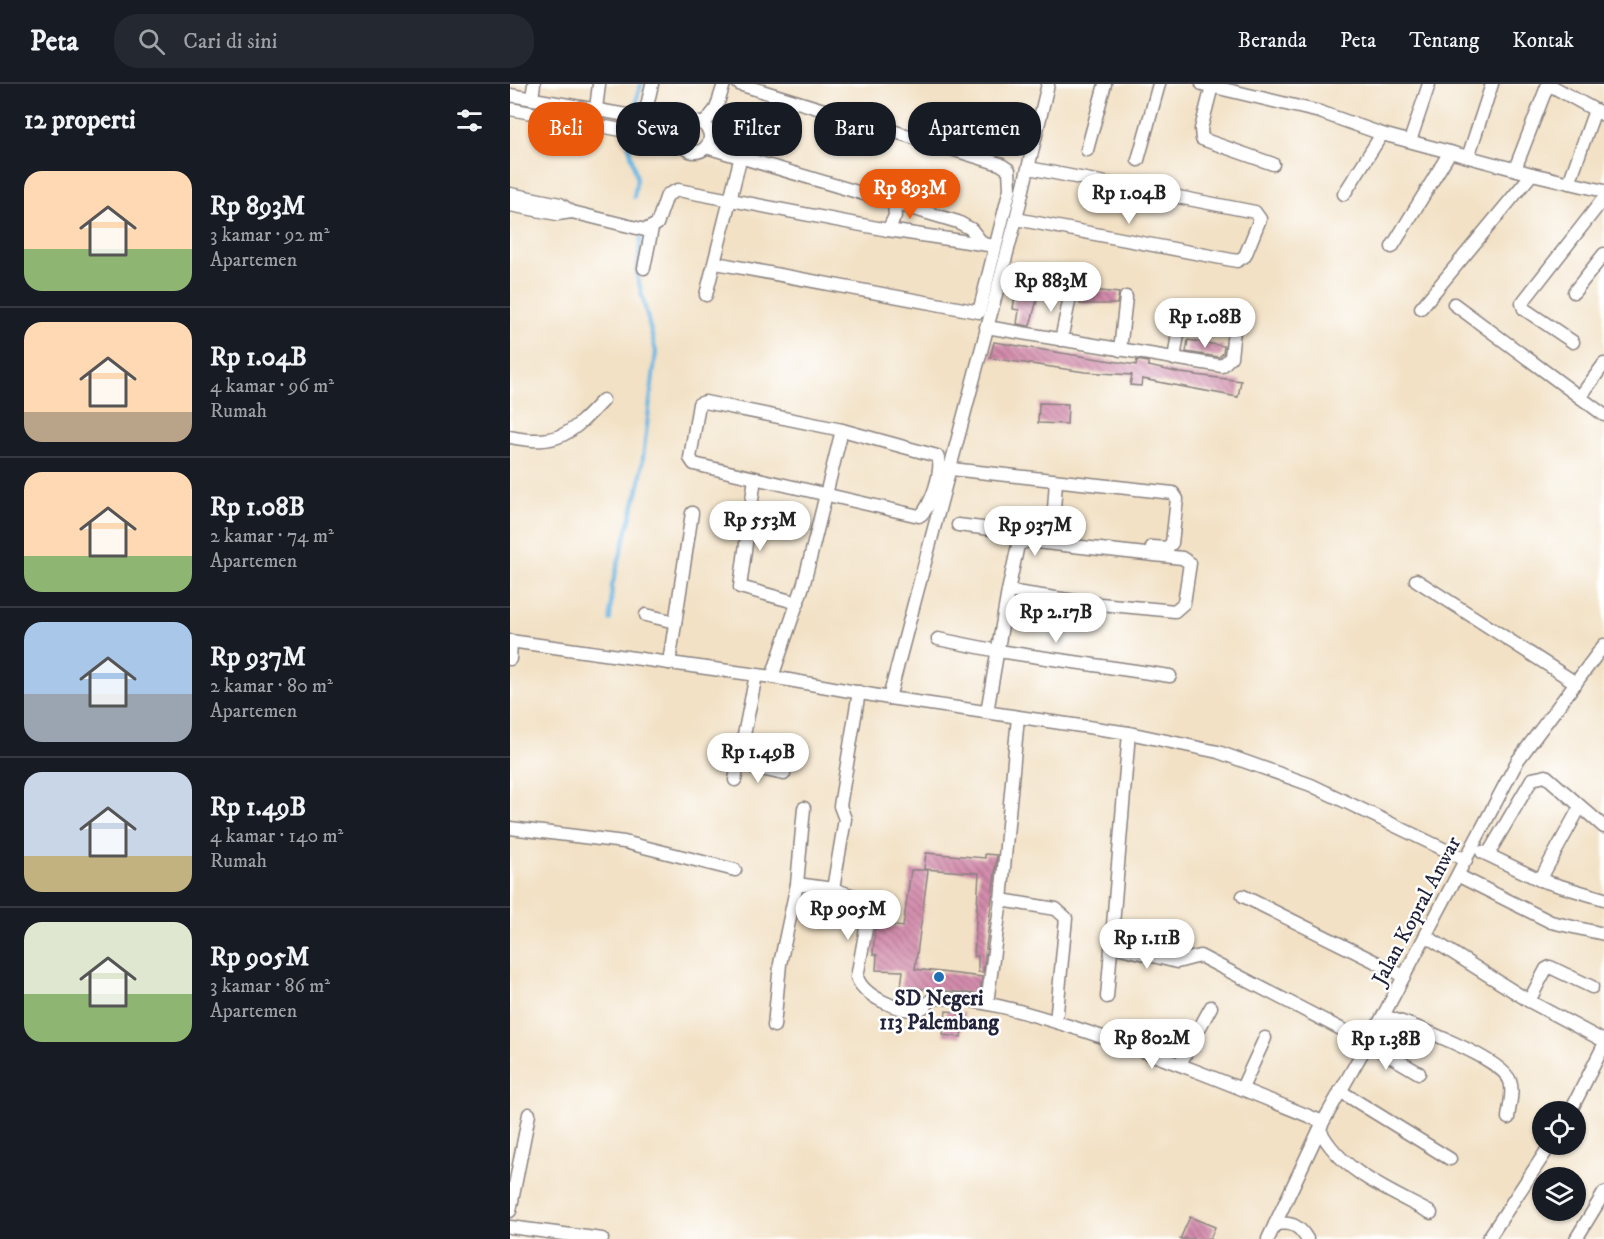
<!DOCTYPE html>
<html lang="id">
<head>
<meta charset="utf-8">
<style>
  body { margin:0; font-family:"IM FELL DW Pica",serif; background:#242831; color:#f1f3f6; height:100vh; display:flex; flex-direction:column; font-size:22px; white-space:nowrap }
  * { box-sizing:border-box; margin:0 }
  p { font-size:20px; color:#9ea1a6 }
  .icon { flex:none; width:33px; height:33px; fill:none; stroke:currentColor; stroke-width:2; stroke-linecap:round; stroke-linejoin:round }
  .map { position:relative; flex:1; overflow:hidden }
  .panel { display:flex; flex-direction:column; background:#171b24; width:510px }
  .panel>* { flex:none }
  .top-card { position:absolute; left:18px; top:18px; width:570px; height:54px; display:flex; gap:12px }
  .controls { position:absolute; left:1022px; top:1017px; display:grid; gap:12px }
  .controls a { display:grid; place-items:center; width:54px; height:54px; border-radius:50%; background:#171b24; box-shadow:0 2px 4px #0004; font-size:30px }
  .price { position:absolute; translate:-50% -51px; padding:0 14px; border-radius:21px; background:#fff; color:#222; font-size:20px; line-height:39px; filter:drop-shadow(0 2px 3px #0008) }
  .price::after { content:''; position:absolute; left:50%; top:36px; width:18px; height:14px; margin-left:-9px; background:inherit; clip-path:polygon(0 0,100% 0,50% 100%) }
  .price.active { background:#ea580c; color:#fff }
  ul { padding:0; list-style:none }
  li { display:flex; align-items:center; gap:18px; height:150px; padding:0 24px }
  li+li { border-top:2px solid #363941 }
  li span { display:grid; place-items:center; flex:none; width:168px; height:120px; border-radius:18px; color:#555 }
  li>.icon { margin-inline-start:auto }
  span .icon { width:72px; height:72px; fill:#fffc; stroke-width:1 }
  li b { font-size:26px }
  h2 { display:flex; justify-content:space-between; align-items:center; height:72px; padding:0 24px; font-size:26px }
  .tag { padding:0 21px; border-radius:24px; background:#171b24; box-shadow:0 2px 4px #0004; font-size:21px; line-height:54px }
  .tag.active { background:#ea580c; color:#fff }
  header { display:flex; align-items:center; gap:36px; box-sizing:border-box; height:84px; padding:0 30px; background:#171b24; border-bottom:2px solid #363941 }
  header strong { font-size:28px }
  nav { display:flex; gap:33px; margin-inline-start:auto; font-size:21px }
  .search { width:420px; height:54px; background:#242831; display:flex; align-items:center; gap:15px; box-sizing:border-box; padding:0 21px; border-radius:24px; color:#9ea1a6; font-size:22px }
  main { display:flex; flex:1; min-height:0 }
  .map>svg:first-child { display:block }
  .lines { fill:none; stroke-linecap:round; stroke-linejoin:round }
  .stream { stroke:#6ab6e3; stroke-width:4 }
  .building { fill:url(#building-back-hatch) }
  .minor-casing { stroke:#8a8280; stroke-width:15 }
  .minor { stroke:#fff; stroke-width:12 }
  .poi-dot { fill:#1f6fb2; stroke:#fff; stroke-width:2 }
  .labels { text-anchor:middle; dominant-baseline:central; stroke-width:5; stroke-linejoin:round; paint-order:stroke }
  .street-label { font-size:21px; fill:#22223b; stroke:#fff }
  .poi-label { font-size:21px; font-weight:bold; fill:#22223b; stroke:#fff }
</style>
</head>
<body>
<header>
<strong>Peta</strong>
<div class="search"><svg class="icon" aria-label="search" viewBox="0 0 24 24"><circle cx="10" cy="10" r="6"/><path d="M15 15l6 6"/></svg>Cari di sini</div>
<nav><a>Beranda</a><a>Peta</a><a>Tentang</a><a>Kontak</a></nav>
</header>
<main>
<section class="panel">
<h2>12 properti<svg class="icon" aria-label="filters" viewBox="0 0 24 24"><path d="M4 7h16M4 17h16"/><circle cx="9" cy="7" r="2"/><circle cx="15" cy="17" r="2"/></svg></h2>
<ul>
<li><span style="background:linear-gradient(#ffd9b3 65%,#8fb573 0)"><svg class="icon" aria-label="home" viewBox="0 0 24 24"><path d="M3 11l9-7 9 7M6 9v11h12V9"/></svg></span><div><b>Rp 893M</b><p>3 kamar · 92 m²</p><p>Apartemen</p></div></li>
<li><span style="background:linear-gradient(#ffd9b3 75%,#b9a48a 0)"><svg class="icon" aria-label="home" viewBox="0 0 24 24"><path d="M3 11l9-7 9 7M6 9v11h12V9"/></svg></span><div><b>Rp 1.04B</b><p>4 kamar · 96 m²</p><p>Rumah</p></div></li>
<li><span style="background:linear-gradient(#ffd9b3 70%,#8fb573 0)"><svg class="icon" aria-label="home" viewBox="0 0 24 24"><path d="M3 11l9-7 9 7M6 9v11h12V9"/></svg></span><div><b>Rp 1.08B</b><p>2 kamar · 74 m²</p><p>Apartemen</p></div></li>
<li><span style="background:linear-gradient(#a9c7e8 60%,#9aa5b1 0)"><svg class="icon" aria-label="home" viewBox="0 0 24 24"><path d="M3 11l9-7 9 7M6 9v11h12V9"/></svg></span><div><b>Rp 937M</b><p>2 kamar · 80 m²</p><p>Apartemen</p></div></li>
<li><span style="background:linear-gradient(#c9d6e8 70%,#c2b280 0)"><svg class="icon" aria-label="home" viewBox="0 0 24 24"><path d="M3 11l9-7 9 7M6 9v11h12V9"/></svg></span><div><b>Rp 1.49B</b><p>4 kamar · 140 m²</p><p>Rumah</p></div></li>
<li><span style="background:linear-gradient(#dfe7d0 60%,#8fb573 0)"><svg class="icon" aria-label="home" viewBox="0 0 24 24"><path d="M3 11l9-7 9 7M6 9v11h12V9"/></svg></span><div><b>Rp 905M</b><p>3 kamar · 86 m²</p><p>Apartemen</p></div></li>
</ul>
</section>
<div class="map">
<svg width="1094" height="1155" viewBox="0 0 1094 1155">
  <defs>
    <pattern id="building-back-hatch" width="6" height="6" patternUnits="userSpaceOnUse" patternTransform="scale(1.5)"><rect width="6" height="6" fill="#d38cac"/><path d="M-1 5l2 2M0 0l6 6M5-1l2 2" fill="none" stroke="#ab728d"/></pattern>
  </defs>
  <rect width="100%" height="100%" fill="#fff"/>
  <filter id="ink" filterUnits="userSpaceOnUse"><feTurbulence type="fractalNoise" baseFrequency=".0167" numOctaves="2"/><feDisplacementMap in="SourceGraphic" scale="12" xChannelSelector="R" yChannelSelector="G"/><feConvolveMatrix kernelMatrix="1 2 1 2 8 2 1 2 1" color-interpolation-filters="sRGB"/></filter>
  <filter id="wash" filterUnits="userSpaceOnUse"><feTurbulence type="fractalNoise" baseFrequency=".008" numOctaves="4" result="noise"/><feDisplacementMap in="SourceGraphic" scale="24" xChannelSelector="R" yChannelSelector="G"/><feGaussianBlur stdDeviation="1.35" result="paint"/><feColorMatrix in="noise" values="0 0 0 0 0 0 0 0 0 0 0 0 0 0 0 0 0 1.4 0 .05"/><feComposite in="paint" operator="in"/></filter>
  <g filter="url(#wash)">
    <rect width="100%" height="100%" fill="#f2e1c5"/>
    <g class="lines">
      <g class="stream">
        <polyline points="125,22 131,0"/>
        <polyline points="118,59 127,94 124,113"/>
        <polyline points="100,536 102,502 130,398 146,268 127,191 131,153"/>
      </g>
    </g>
    <g id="blocks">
      <g class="building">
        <polygon points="515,196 549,201 547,215 528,212 520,242 507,240 509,226 503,225 505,211 513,212"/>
        <polygon points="572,205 609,209 607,220 570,220"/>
        <polygon points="678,256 714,262 713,269 709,273 676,268"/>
        <polygon points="484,258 626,281 627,276 638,278 638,282 671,289 731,297 728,313 632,295 631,302 620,301 622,291 575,288 480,274"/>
        <polygon points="529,319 558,320 557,340 528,339"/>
        <polygon points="416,769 475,774 475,770 487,771 473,888 468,888 468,872 464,872 469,789 414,785"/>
        <polygon points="401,786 418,786 405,885 472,893 470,910 391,903 393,887 366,886 367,871 363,870 365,839 393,843"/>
        <polygon points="436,927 454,929 451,953 433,951"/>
        <polygon points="680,1133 705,1143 700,1155 670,1155"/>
      </g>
    </g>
  </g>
  <g filter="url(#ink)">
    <use href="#blocks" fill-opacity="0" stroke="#8a8280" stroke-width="1.5"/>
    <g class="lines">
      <g class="minor-casing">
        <g id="minor">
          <polyline points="692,0 810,28 872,50 1022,90 1094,107"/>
          <polyline points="1038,0 1094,31"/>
          <polyline points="702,2 691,45 692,55 763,80"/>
          <polyline points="0,11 175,41"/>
          <polyline points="22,14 24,0"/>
          <polyline points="0,25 170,57"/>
          <polyline points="85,33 89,0"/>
          <polyline points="134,35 142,0"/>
          <circle cx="185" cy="53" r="15"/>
          <polyline points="194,40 206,25 214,0"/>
          <polyline points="900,57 919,0"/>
          <polyline points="196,63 448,138 461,145 472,159"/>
          <polyline points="577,66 595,0"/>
          <polyline points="958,73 982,0"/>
          <polyline points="628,76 649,0"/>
          <polyline points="1005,85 1038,0"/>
          <polyline points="1059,99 1085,26"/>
          <polyline points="0,110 50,120 62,128 135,146 147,140 157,111 168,106 378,146 485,162"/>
          <polyline points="834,110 872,50"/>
          <polyline points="0,121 47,130 62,128"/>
          <polyline points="506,135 727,177 735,172 750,135 745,128 519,84"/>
          <polyline points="378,146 385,132 384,118"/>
          <polyline points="882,163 940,68"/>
          <polyline points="206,179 469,228 500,105 499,86 490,80 229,0"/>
          <polyline points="134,184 142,144"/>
          <polyline points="1064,208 1094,170"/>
          <polyline points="196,211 231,72"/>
          <polyline points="944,220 1094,331"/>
          <polyline points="911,224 1022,90"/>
          <polyline points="476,243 712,282 721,273 726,229"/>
          <polyline points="551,256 561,208"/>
          <polyline points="1063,258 1014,225 1012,219 1094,114"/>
          <polyline points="610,266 616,213"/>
          <polyline points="664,275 672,224"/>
          <polyline points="1070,313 1094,280"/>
          <path d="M195,318L332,346L427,372C435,382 420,427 409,432L184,380L180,374L189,320Z"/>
          <path d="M0,353C48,363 61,350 93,316"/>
          <polyline points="441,385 663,409 667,415 662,459 657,464 642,463"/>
          <polyline points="245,394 230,503 288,519"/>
          <polyline points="448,441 529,451"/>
          <polyline points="542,453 546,397"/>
          <polyline points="906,496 1066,599"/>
          <polyline points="136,531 165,538"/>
          <polyline points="428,555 488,567 660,592"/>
          <polyline points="0,557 262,593 379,614 619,649 708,668 801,701 956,776"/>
          <polyline points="0,575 1,558"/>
          <polyline points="159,579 182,429"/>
          <polyline points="262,593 294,499 332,346"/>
          <polyline points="379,614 506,135 538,0"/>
          <polyline points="477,628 498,507 508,461 517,457 672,474 680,479 674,519 665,527 579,519 498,507"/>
          <polyline points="228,680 274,690"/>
          <polyline points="225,696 246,591"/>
          <polyline points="0,744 114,758 225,786"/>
          <polyline points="972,768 1030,796 1094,815"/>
          <polyline points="978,770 1022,695 1036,692 1094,743"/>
          <polyline points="949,792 1041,838 1094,850"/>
          <polyline points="1030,796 1070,723"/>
          <polyline points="287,800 294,724"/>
          <polyline points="323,805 335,735 330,722 349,608"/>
          <polyline points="733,812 894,892"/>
          <polyline points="491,816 546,825 556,834 546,938"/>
          <polyline points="916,852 1019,917 1094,957"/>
          <polyline points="603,862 667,878 690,872 858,959 909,989"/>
          <polyline points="597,913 619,649"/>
          <polyline points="1019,917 1036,885 1040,883 1082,903"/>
          <polyline points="477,919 491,816 508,633"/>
          <path d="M873,932C898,939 992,974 1000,997C1004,1008 999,1023 998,1034"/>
          <path d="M264,942L270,880L287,800L323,805L356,816L359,828L347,893C353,912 390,929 409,925C415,924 419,917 424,914C471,914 517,929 562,943C647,970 730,1004 813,1038"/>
          <polyline points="670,980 701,923"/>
          <polyline points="732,1004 755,954"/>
          <polyline points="830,1007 940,1075"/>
          <polyline points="1060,1028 1094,961"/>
          <path d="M810,1046C831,1088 882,1108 921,1129"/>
          <polyline points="0,1127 19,1030"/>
          <path d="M765,1140C781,1138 789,1141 797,1155"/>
          <polyline points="0,1143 92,1155"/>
          <polyline points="758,1155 813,1038 873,932 1008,676 1094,561"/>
          <polyline points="978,1155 1041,1060"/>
          <polyline points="1066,1155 1094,1109"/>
        </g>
      </g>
      <use href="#minor" class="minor"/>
    </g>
  </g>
  <circle class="poi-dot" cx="429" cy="893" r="6"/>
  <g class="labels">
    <g class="street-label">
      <text transform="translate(907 827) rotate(-62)">Jalan Kopral Anwar</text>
    </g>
    <g class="poi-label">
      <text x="429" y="915">SD Negeri<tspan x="429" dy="24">113 Palembang</tspan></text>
    </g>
  </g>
</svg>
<div class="controls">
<a><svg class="icon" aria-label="locate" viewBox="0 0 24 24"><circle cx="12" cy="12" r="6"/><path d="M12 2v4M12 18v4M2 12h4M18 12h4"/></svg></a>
<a><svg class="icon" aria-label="layers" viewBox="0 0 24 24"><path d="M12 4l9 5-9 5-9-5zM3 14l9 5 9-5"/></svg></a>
</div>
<b class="price active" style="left:400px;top:136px">Rp 893M</b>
<b class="price" style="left:619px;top:141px">Rp 1.04B</b>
<b class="price" style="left:541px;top:229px">Rp 883M</b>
<b class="price" style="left:695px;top:265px">Rp 1.08B</b>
<b class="price" style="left:250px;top:468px">Rp 553M</b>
<b class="price" style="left:525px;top:473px">Rp 937M</b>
<b class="price" style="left:546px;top:560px">Rp 2.17B</b>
<b class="price" style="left:248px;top:700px">Rp 1.49B</b>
<b class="price" style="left:338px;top:857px">Rp 905M</b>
<b class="price" style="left:637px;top:886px">Rp 1.11B</b>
<b class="price" style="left:642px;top:986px">Rp 802M</b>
<b class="price" style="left:876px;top:987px">Rp 1.38B</b>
<div class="top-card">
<a class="tag active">Beli</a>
<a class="tag">Sewa</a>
<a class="tag">Filter</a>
<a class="tag">Baru</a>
<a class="tag">Apartemen</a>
</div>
</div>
</main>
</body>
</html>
